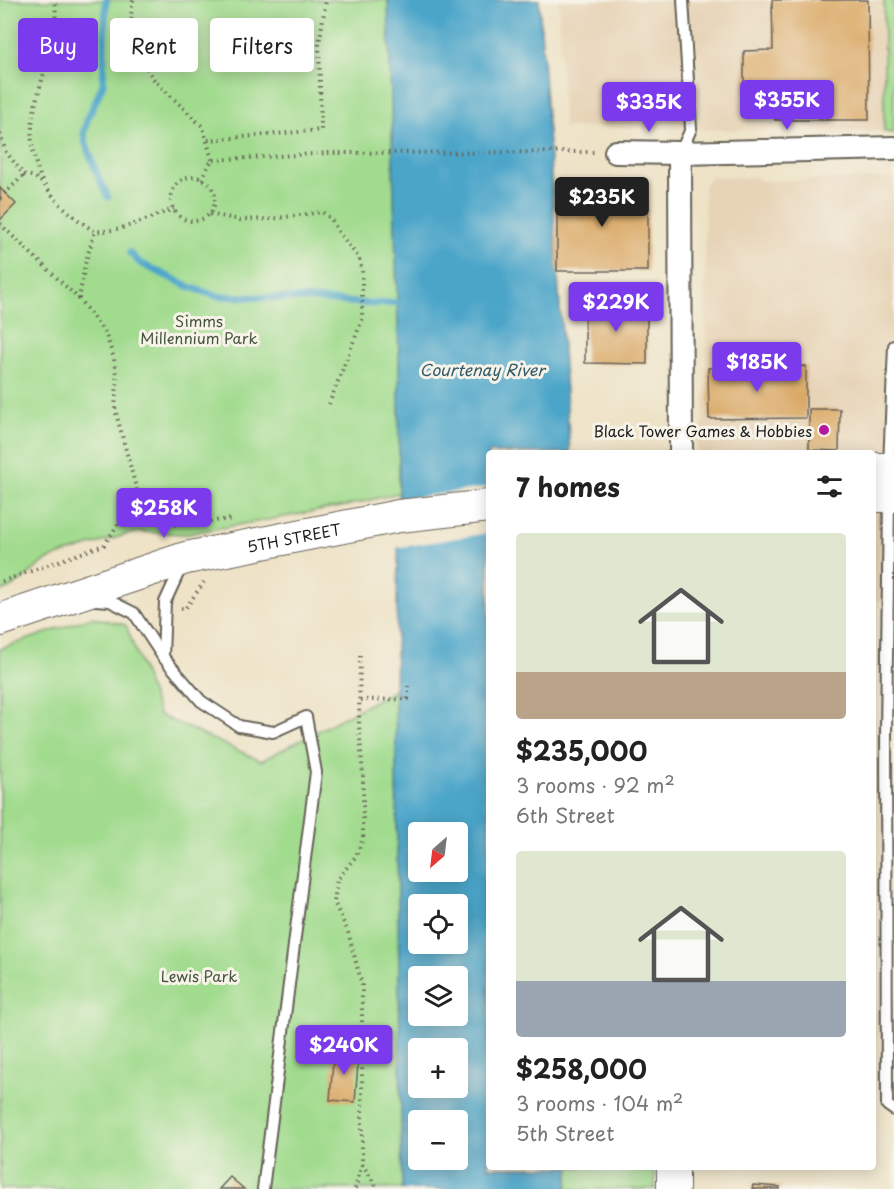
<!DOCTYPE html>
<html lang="en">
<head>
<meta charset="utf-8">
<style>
  body { margin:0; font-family:"Playpen Sans",sans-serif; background:#f6f6f6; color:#222; height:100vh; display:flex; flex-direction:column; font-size:22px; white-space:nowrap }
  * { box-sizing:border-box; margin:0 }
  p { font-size:20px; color:#767676 }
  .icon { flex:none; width:33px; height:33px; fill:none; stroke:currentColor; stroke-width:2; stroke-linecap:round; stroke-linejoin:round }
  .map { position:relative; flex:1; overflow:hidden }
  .sheet { position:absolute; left:486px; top:450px; width:390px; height:720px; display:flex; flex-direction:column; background:#fff; border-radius:6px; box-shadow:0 3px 15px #0003 }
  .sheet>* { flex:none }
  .guide { position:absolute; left:18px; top:18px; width:378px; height:54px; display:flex; gap:12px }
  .needle { width:39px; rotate:208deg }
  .tools { position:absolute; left:408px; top:822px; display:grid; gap:12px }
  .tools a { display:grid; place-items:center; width:60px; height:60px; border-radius:6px; background:#fff; box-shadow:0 3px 15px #0003; font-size:30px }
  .price { position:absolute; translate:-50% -51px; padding:0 14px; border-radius:6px; background:#7c3aed; color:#fff; font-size:20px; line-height:39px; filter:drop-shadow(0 2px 3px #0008) }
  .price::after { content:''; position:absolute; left:50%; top:36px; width:18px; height:14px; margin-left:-9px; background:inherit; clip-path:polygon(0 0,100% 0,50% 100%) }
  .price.active { background:#222; color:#fff }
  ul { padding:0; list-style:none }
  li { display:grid; align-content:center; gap:12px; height:318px; padding:0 30px }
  li span { display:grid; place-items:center; height:186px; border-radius:6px; color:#555 }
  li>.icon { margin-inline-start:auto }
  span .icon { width:108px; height:108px; fill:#fffc; stroke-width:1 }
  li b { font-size:26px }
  h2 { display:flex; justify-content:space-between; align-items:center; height:72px; padding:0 30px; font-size:26px }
  .chip { padding:0 21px; border-radius:6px; background:#fff; box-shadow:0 3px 15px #0003; font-size:21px; line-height:54px }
  .chip.active { background:#7c3aed; color:#fff }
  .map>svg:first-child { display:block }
  .built { fill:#e7d4b7 }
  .green { fill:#a1db8e; stroke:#5e7c55; stroke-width:1.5 }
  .water { fill:#4ba5c9; stroke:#346072; stroke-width:1.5; fill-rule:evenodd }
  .pier { fill:#eee3c7 }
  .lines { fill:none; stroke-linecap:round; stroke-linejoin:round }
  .stream { stroke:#4ba5c9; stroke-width:7 }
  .building { fill:#daa966 }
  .lane-casing { stroke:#666258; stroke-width:14 }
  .street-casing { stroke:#666258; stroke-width:26 }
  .secondary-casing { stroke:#666258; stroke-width:34 }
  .path { stroke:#666258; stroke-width:4; stroke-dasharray:1.5 4.5; stroke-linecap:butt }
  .lane { stroke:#fff; stroke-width:10 }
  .street { stroke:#fff; stroke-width:22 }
  .secondary { stroke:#fff; stroke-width:32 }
  .poi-dot { fill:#b5179e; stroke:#f7f3e8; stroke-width:2 }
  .labels { text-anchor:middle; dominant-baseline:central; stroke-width:6; stroke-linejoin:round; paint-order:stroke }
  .park-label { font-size:15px; fill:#44553e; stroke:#f7f3e8 }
  .poi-label { font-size:15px; fill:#1c1c1c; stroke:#f7f3e8; text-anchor:end }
  .street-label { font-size:15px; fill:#1c1c1c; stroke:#f7f3e8 }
  .water-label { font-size:16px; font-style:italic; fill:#315a6a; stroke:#f7f3e8 }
</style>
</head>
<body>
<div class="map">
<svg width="894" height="1189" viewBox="0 0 894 1189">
  <rect width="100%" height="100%" fill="#f7f3e8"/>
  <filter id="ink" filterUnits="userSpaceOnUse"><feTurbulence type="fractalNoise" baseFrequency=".0167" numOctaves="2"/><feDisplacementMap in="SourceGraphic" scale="12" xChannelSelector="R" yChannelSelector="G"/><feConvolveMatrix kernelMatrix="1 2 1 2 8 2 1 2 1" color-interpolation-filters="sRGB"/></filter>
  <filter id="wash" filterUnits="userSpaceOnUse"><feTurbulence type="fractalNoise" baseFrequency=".008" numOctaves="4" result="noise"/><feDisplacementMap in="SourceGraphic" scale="24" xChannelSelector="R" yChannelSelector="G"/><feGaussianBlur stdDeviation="1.35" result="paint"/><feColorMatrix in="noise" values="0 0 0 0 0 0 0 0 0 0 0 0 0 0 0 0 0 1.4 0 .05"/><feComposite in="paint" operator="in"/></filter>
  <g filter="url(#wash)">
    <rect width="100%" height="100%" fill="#eee3c7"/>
    <g class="built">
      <polygon points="559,0 884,0 884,132 563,127"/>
      <polygon points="711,177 755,177 761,181 894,178 894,462 873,462 873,453 700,453 697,448 697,432 703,424 706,354 704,188 705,183"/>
      <polygon points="873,509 889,509 888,601 873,601"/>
    </g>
    <g class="green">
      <polygon points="0,0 388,0 399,358 399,493 346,506 187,534 141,532 128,534 60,555 45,561 21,581 7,590 0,591"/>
      <polygon points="884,0 894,0 894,133 884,132"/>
      <polygon points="92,617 126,625 159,715 261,761 395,690 402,1189 0,1189 0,649"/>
      <polygon points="570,1167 655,1167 655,1189 567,1189"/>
    </g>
    <path class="water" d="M388,0H539L570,451V453H489V1167H570L567,1189H402L395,690L399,516V358ZM418,832H458V872H418ZM418,904H458V944H418ZM418,976H458V1016H418ZM418,1048H458V1088H418ZM418,1120H458V1160H418Z"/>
    <polygon class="pier" points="489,487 489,533 395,548 396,500"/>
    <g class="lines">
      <g class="stream">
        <polyline points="106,0 103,84 87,120 84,133 86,144 97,174 108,197"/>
        <polyline points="130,253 140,263 190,287 216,296 312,299 372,304 404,302"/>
      </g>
    </g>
    <g id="blocks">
      <g class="building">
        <polygon points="772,0 868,0 869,120 775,120 775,108 744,108 744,51 773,50"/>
        <rect x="557" y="185" width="91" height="86"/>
        <polygon points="0,188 16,204 0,220"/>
        <polygon points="585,302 647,303 647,364 585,363"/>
        <polygon points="806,366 806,418 709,419 708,368"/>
        <polygon points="809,409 840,409 839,451 809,450"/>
        <polygon points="334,1049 359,1051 355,1102 330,1100"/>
        <polygon points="230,1177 244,1189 219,1189"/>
        <polygon points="753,1185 780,1187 780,1189 752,1189"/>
      </g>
    </g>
  </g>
  <g filter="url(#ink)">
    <use href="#blocks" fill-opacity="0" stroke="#666258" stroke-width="1.5"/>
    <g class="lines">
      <g class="lane-casing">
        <g id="lane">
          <polyline points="680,153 691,129 683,0"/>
          <polyline points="889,466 894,346"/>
          <polyline points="889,499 886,734 887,1105 894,1110"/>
          <polyline points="95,600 110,601 134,613 163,657 201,701 239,726 273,732 306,717 316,772 263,1189"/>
          <polyline points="163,657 165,602 182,565"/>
        </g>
      </g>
      <g class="street-casing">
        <g id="street">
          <polyline points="616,152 680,153 894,148"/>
          <polyline points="680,153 681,453"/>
        </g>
      </g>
      <g class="secondary-casing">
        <g id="secondary">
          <polyline points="873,469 894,469"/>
          <polyline points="873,496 894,496"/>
          <path id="s1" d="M0,620L186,558L399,516L489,506"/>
          <polyline points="673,1167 673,1189"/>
        </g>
      </g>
      <g class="path">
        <polyline points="133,0 131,15 135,48 154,80 203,127 212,160"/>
        <path d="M0,134L6,152L24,175C42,175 48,192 60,204C70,213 83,225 95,231C120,233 150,217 174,209"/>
        <polyline points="208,140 321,130 319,44 326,0"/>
        <circle cx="193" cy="199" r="22"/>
        <polyline points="201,179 212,160 329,153 594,152"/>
        <path d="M42,181C35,163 30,146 32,127C35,86 60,43 55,0"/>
        <polyline points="0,198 24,175"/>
        <polyline points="210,214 240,220 270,219 322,212 331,219 339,233 359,258 362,272 362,320 329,404"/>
        <polyline points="0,224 79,299 106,334 114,359 117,382 115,409 138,495 104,545 0,582"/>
        <polyline points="79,299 85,264 95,231"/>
        <polyline points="138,495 171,525 233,519"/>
        <polyline points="181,608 185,609 204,582"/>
        <polyline points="360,700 408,699 408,686"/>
        <polyline points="362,1164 378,1189"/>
        <polyline points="355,1189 362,1164 362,985 348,932 334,902 337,880 356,856 363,839 363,775 359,726 360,652"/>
      </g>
      <use href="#lane" class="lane"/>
      <use href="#street" class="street"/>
      <use href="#secondary" class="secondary"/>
    </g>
  </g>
  <circle class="poi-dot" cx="824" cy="430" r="6"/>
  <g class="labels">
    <g class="park-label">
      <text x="199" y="320">Simms<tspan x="199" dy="17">Millennium Park</tspan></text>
      <text x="199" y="975">Lewis Park</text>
    </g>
    <g class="poi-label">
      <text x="812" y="430">Black Tower Games &amp; Hobbies</text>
    </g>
    <g class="street-label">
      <text stroke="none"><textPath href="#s1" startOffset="306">5TH STREET</textPath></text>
    </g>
    <g class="water-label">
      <text x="482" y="369">Courtenay River</text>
    </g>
  </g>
</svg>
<div class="tools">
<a><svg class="needle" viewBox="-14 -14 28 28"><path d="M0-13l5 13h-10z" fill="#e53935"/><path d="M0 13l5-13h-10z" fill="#767676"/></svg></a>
<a><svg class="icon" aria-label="locate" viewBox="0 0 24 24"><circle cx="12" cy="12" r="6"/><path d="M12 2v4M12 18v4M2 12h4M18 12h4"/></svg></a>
<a><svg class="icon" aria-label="layers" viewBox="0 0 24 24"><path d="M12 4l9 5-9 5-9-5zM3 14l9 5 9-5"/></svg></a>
<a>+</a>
<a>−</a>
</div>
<b class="price" style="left:787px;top:131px">$355K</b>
<b class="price" style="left:649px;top:133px">$335K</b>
<b class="price active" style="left:602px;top:228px">$235K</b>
<b class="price" style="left:616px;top:333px">$229K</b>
<b class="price" style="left:757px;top:393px">$185K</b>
<b class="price" style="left:164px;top:539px">$258K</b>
<b class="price" style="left:344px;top:1076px">$240K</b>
<div class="guide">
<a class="chip active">Buy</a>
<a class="chip">Rent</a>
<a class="chip">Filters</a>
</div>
<section class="sheet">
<h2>7 homes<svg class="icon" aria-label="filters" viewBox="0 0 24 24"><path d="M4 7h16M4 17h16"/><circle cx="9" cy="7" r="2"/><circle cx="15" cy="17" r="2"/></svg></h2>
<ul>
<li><span style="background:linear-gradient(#dfe7d0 75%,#b9a48a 0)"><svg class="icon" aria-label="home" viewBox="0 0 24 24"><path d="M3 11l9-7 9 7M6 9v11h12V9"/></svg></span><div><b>$235,000</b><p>3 rooms · 92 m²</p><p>6th Street</p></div></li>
<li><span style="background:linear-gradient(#dfe7d0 70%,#9aa5b1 0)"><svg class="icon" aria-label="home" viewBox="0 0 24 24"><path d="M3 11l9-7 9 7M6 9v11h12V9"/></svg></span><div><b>$258,000</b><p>3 rooms · 104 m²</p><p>5th Street</p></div></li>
</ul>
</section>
</div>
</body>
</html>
